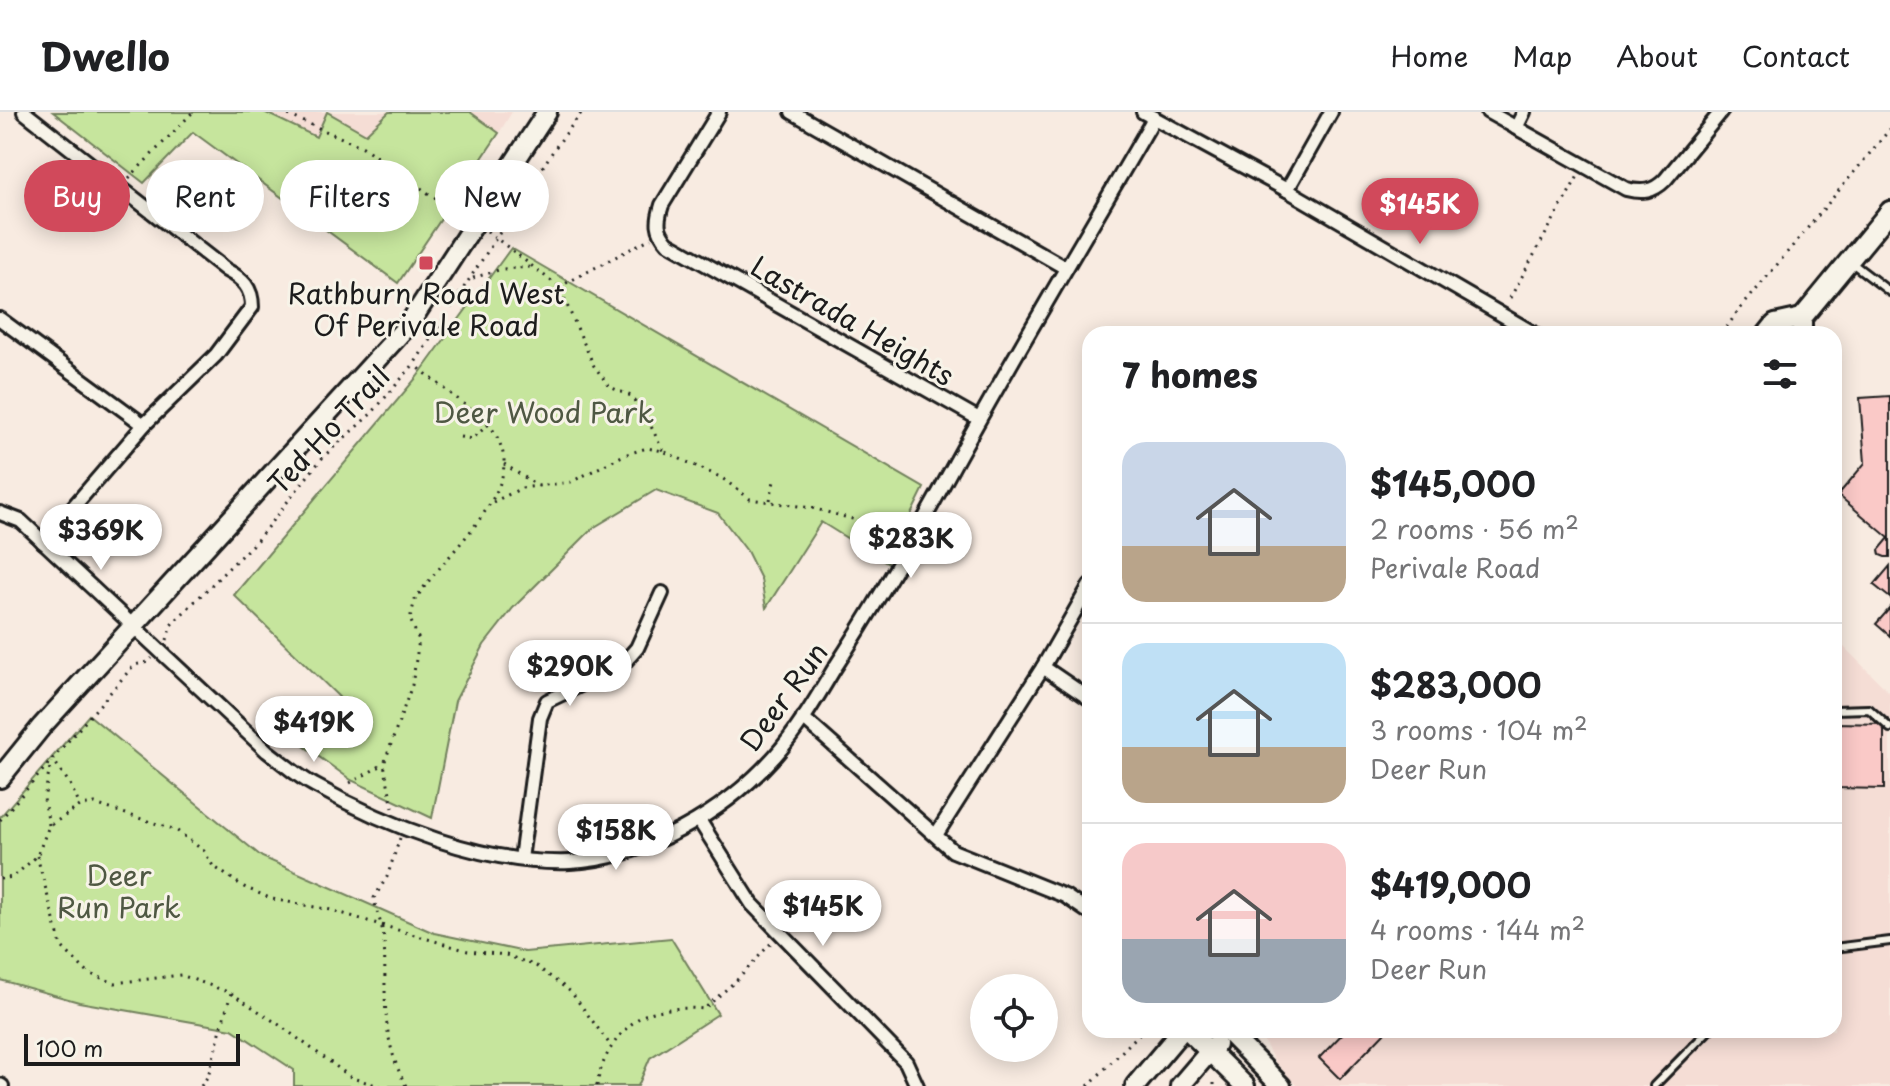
<!DOCTYPE html>
<html lang="en">
<head>
<meta charset="utf-8">
<style>
  body { margin:0; font-family:"Playpen Sans",sans-serif; background:#f6f6f6; color:#202124; height:100vh; display:flex; flex-direction:column; font-size:30px; white-space:nowrap }
  * { box-sizing:border-box; margin:0 }
  p { font-size:26px; color:#757577 }
  .icon { flex:none; width:44px; height:44px; fill:none; stroke:currentColor; stroke-width:2; stroke-linecap:round; stroke-linejoin:round }
  .map { position:relative; flex:1; overflow:hidden }
  .panel { position:absolute; left:1082px; top:214px; width:760px; height:712px; display:flex; flex-direction:column; background:#fff; border-radius:24px; box-shadow:0 4px 20px #0003 }
  .panel>* { flex:none }
  .top-card { position:absolute; left:24px; top:48px; width:760px; height:72px; display:flex; gap:16px }
  .buttons { position:absolute; left:970px; top:862px; display:grid; gap:16px }
  .buttons a { display:grid; place-items:center; width:88px; height:88px; border-radius:50%; background:#fff; box-shadow:0 4px 20px #0003; font-size:40px }
  .scale { position:absolute; left:24px; bottom:20px; width:216px; box-sizing:border-box; padding-left:8px; border:4px solid #1c1c1c; border-top:0; font-size:22px; line-height:28px; white-space:nowrap; color:#1c1c1c; -webkit-text-stroke:6px #f7f3e8; paint-order:stroke }
  .price { position:absolute; translate:-50% -68px; padding:0 18px; border-radius:28px; background:#fff; color:#222; font-size:26px; line-height:52px; filter:drop-shadow(0 2px 4px #0008) }
  .price::after { content:''; position:absolute; left:50%; top:48px; width:24px; height:18px; margin-left:-12px; background:inherit; clip-path:polygon(0 0,100% 0,50% 100%) }
  .price.on { background:#d1495b; color:#fff }
  ul { padding:0; list-style:none }
  li { display:flex; align-items:center; gap:24px; height:200px; padding:0 40px }
  li+li { border-top:2px solid #e0e0e0 }
  li span { display:grid; place-items:center; flex:none; width:224px; height:160px; border-radius:24px; color:#555 }
  li>.icon { margin-inline-start:auto }
  span .icon { width:96px; height:96px; fill:#fffc; stroke-width:1 }
  li b { font-size:34px }
  h2 { display:flex; justify-content:space-between; align-items:center; height:96px; padding:0 40px; font-size:34px }
  .chip { padding:0 28px; border-radius:36px; background:#fff; box-shadow:0 4px 20px #0003; font-size:28px; line-height:72px }
  .chip.on { background:#d1495b; color:#fff }
  header { display:flex; align-items:center; gap:48px; box-sizing:border-box; height:112px; padding:0 40px; background:#fff; border-bottom:2px solid #e0e0e0 }
  header strong { font-size:38px }
  nav { display:flex; gap:44px; margin-inline-start:auto; font-size:28px }
  .map>svg:first-child { display:block }
  .built { fill:#f5ddd5 }
  .green { fill:#c6e59d; stroke:#71805c; stroke-width:2 }
  .building { fill:#fac9c7; stroke:#1c1c1c; stroke-width:2 }
  .lines { fill:none; stroke-linecap:round; stroke-linejoin:round }
  .lane-casing { stroke:#1c1c1c; stroke-width:12 }
  .street-casing { stroke:#1c1c1c; stroke-width:18 }
  .secondary-casing { stroke:#1c1c1c; stroke-width:24 }
  .path { stroke:#1c1c1c; stroke-width:3; stroke-dasharray:2 6; stroke-linecap:butt }
  .lane { stroke:#f7f3e8; stroke-width:6 }
  .street { stroke:#f7f3e8; stroke-width:12 }
  .secondary { stroke:#f7f3e8; stroke-width:18 }
  .poi-dot { fill:#d1495b; stroke:#f7f3e8; stroke-width:3 }
  .labels { text-anchor:middle; dominant-baseline:central; stroke-width:6; stroke-linejoin:round; paint-order:stroke }
  .poi-label { font-size:28px; fill:#1c1c1c; stroke:#f7f3e8 }
  .street-label { font-size:28px; fill:#1c1c1c; stroke:#f7f3e8 }
  .park-label { font-size:28px; fill:#4f5843; stroke:#f7f3e8 }
</style>
</head>
<body>
<header>
<strong>Dwello</strong>
<nav><a>Home</a><a>Map</a><a>About</a><a>Contact</a></nav>
</header>
<div class="map">
<svg width="1890" height="974" viewBox="0 0 1890 974">
  <rect width="100%" height="100%" fill="#f8ebe1"/>
  <filter id="ink" filterUnits="userSpaceOnUse"><feTurbulence type="fractalNoise" baseFrequency=".0125" numOctaves="2"/><feDisplacementMap in="SourceGraphic" scale="16" xChannelSelector="R" yChannelSelector="G"/><feConvolveMatrix kernelMatrix="1 2 1 2 8 2 1 2 1" color-interpolation-filters="sRGB"/></filter>
  <g filter="url(#ink)">
    <g class="built">
      <polygon points="264,0 389,0 366,23 316,26"/>
      <polygon points="470,0 512,0 499,21"/>
      <polygon points="1834,525 1890,581 1890,974 1297,974 1275,950 1264,930 1264,918 1834,918"/>
    </g>
    <g class="green">
      <polygon points="53,0 264,0 316,25 327,0 366,22 389,0 470,0 499,21 398,171 193,20 144,71"/>
      <polygon points="511,136 924,376 887,451 821,410 766,496 761,467 747,439 718,401 656,378 593,416 513,496 484,533 455,589 432,706 351,668 304,634 339,585 234,483 417,265"/>
      <polygon points="89,603 262,745 434,821 525,840 671,826 718,902 650,946 638,974 294,974 294,958 232,917 79,890 0,868 0,705"/>
    </g>
    <g class="building">
      <polygon points="1890,284 1890,445 1885,445 1880,443 1879,438 1889,426 1838,383 1865,351 1860,286"/>
      <polygon points="1890,454 1890,486 1874,473"/>
      <polygon points="1890,496 1890,524 1876,512"/>
      <polygon points="1834,611 1884,612 1884,677 1834,676"/>
      <polygon points="1346,918 1387,918 1340,967 1319,946"/>
    </g>
    <g class="lines">
      <g class="lane-casing">
        <g id="lane">
          <polyline points="1852,151 1890,180"/>
          <polyline points="1834,598 1869,597 1890,616"/>
          <polyline points="1834,836 1890,829"/>
          <polyline points="1496,918 1499,920"/>
          <polyline points="1654,974 1709,918"/>
        </g>
      </g>
      <g class="street-casing">
        <g id="street">
          <path d="M24,0L226,158C243,167 252,176 252,195L216,243L144,313L43,430"/>
          <path d="M719,0L662,93C657,109 656,118 668,131L979,307"/>
          <polyline points="792,0 1066,156"/>
          <polyline points="1143,0 1287,78 1535,222"/>
          <path d="M1488,0L1626,77C1642,81 1653,80 1665,68L1721,0"/>
          <polyline points="1516,16 1524,0"/>
          <polyline points="1287,78 1331,0"/>
          <polyline points="0,207 144,313"/>
          <path d="M0,401L21,409L267,639C282,650 297,664 314,673C387,714 485,753 570,750C647,746 725,700 775,644C798,618 816,587 834,557C877,491 916,423 954,353C1018,236 1087,122 1154,6"/>
          <polyline points="1043,555 1090,587"/>
          <polyline points="803,606 953,739 1065,784 1090,801"/>
          <polyline points="699,708 752,792 906,950 917,974"/>
          <polyline points="936,723 1043,555 1090,473"/>
          <polyline points="521,747 540,606 547,589 622,553 637,536 662,481"/>
          <polyline points="0,973 2,974"/>
        </g>
      </g>
      <g class="secondary-casing">
        <g id="secondary">
          <polyline points="1767,222 1775,212 1802,206"/>
          <polyline points="1802,222 1802,206 1890,99"/>
          <polyline points="0,666 42,614 409,212 547,0"/>
          <polyline points="1188,918 1245,974"/>
          <polyline points="1226,918 1281,974"/>
          <polyline points="1135,974 1182,918"/>
          <polyline points="1180,974 1216,932"/>
        </g>
      </g>
      <g class="path">
        <polyline points="281,0 363,35 459,103"/>
        <polyline points="129,66 193,0"/>
        <polyline points="487,119 559,175 594,254 610,275 631,284 647,306 663,339"/>
        <polyline points="473,166 502,157 531,155"/>
        <polyline points="559,175 651,126"/>
        <polyline points="1510,186 1578,64"/>
        <polyline points="1722,222 1736,202 1890,17"/>
        <polyline points="460,325 472,327 489,312"/>
        <polyline points="504,352 538,374"/>
        <polyline points="770,388 774,369"/>
        <polyline points="493,390 522,376 571,370 624,343 647,336 663,339 722,366 750,387 812,396 856,408 898,429"/>
        <polyline points="167,528 171,513 257,428 323,345 372,301 414,252 555,36 582,0"/>
        <polyline points="52,646 70,672 80,694"/>
        <polyline points="350,671 384,652"/>
        <path d="M393,696L384,652L412,573L419,528L410,507L415,488C439,450 501,398 504,353C505,339 497,323 489,312L415,253"/>
        <polyline points="0,708 134,553 148,550 152,546"/>
        <polyline points="49,713 44,687 51,650"/>
        <path d="M400,726L387,765L374,786C376,800 383,814 384,828C387,883 379,923 406,974"/>
        <polyline points="37,744 61,834 88,861 115,871 181,863 231,881 278,912 352,966 380,974"/>
        <polyline points="0,767 13,765 37,744 49,714 80,694 95,692 176,718 204,739 213,754 244,775 272,787 331,798 468,839 506,843 536,854 571,880 611,934"/>
        <polyline points="1214,971 1214,974"/>
        <polyline points="201,974 208,964 231,881"/>
        <path d="M597,974C600,948 618,919 641,905C656,896 686,895 704,897L739,866L772,830"/>
        <polyline points="1088,974 1143,918"/>
      </g>
      <use href="#lane" class="lane"/>
      <use href="#street" class="street"/>
      <use href="#secondary" class="secondary"/>
    </g>
  </g>
  <rect class="poi-dot" x="418" y="143" width="16" height="16" rx="4"/>
  <g class="labels">
    <g class="poi-label">
      <text x="426" y="180">Rathburn Road West<tspan x="426" dy="32">Of Perivale Road</tspan></text>
    </g>
    <g class="street-label">
      <text transform="translate(853 208) rotate(30)">Lastrada Heights</text>
      <text transform="translate(328 317) rotate(-47)">Ted Ho Trail</text>
      <text transform="translate(783 584) rotate(-54)">Deer Run</text>
    </g>
    <g class="park-label">
      <text x="544" y="299">Deer Wood Park</text>
      <text x="119" y="762">Deer<tspan x="119" dy="32">Run Park</tspan></text>
    </g>
  </g>
</svg>
<div class="buttons">
<a><svg class="icon" aria-label="locate" viewBox="0 0 24 24"><circle cx="12" cy="12" r="6"/><path d="M12 2v4M12 18v4M2 12h4M18 12h4"/></svg></a>
</div>
<div class="scale">100 m</div>
<b class="price on" style="left:1420px;top:134px">$145K</b>
<b class="price" style="left:101px;top:460px">$369K</b>
<b class="price" style="left:911px;top:468px">$283K</b>
<b class="price" style="left:570px;top:596px">$290K</b>
<b class="price" style="left:314px;top:652px">$419K</b>
<b class="price" style="left:616px;top:760px">$158K</b>
<b class="price" style="left:823px;top:836px">$145K</b>
<div class="top-card">
<a class="chip on">Buy</a>
<a class="chip">Rent</a>
<a class="chip">Filters</a>
<a class="chip">New</a>
</div>
<section class="panel">
<h2>7 homes<svg class="icon" aria-label="filters" viewBox="0 0 24 24"><path d="M4 7h16M4 17h16"/><circle cx="9" cy="7" r="2"/><circle cx="15" cy="17" r="2"/></svg></h2>
<ul>
<li><span style="background:linear-gradient(#c9d6e8 65%,#b9a48a 0)"><svg class="icon" aria-label="home" viewBox="0 0 24 24"><path d="M3 11l9-7 9 7M6 9v11h12V9"/></svg></span><div><b>$145,000</b><p>2 rooms · 56 m²</p><p>Perivale Road</p></div></li>
<li><span style="background:linear-gradient(#bfe0f5 65%,#b9a48a 0)"><svg class="icon" aria-label="home" viewBox="0 0 24 24"><path d="M3 11l9-7 9 7M6 9v11h12V9"/></svg></span><div><b>$283,000</b><p>3 rooms · 104 m²</p><p>Deer Run</p></div></li>
<li><span style="background:linear-gradient(#f6c9c9 60%,#9aa5b1 0)"><svg class="icon" aria-label="home" viewBox="0 0 24 24"><path d="M3 11l9-7 9 7M6 9v11h12V9"/></svg></span><div><b>$419,000</b><p>4 rooms · 144 m²</p><p>Deer Run</p></div></li>
</ul>
</section>
</div>
</body>
</html>
